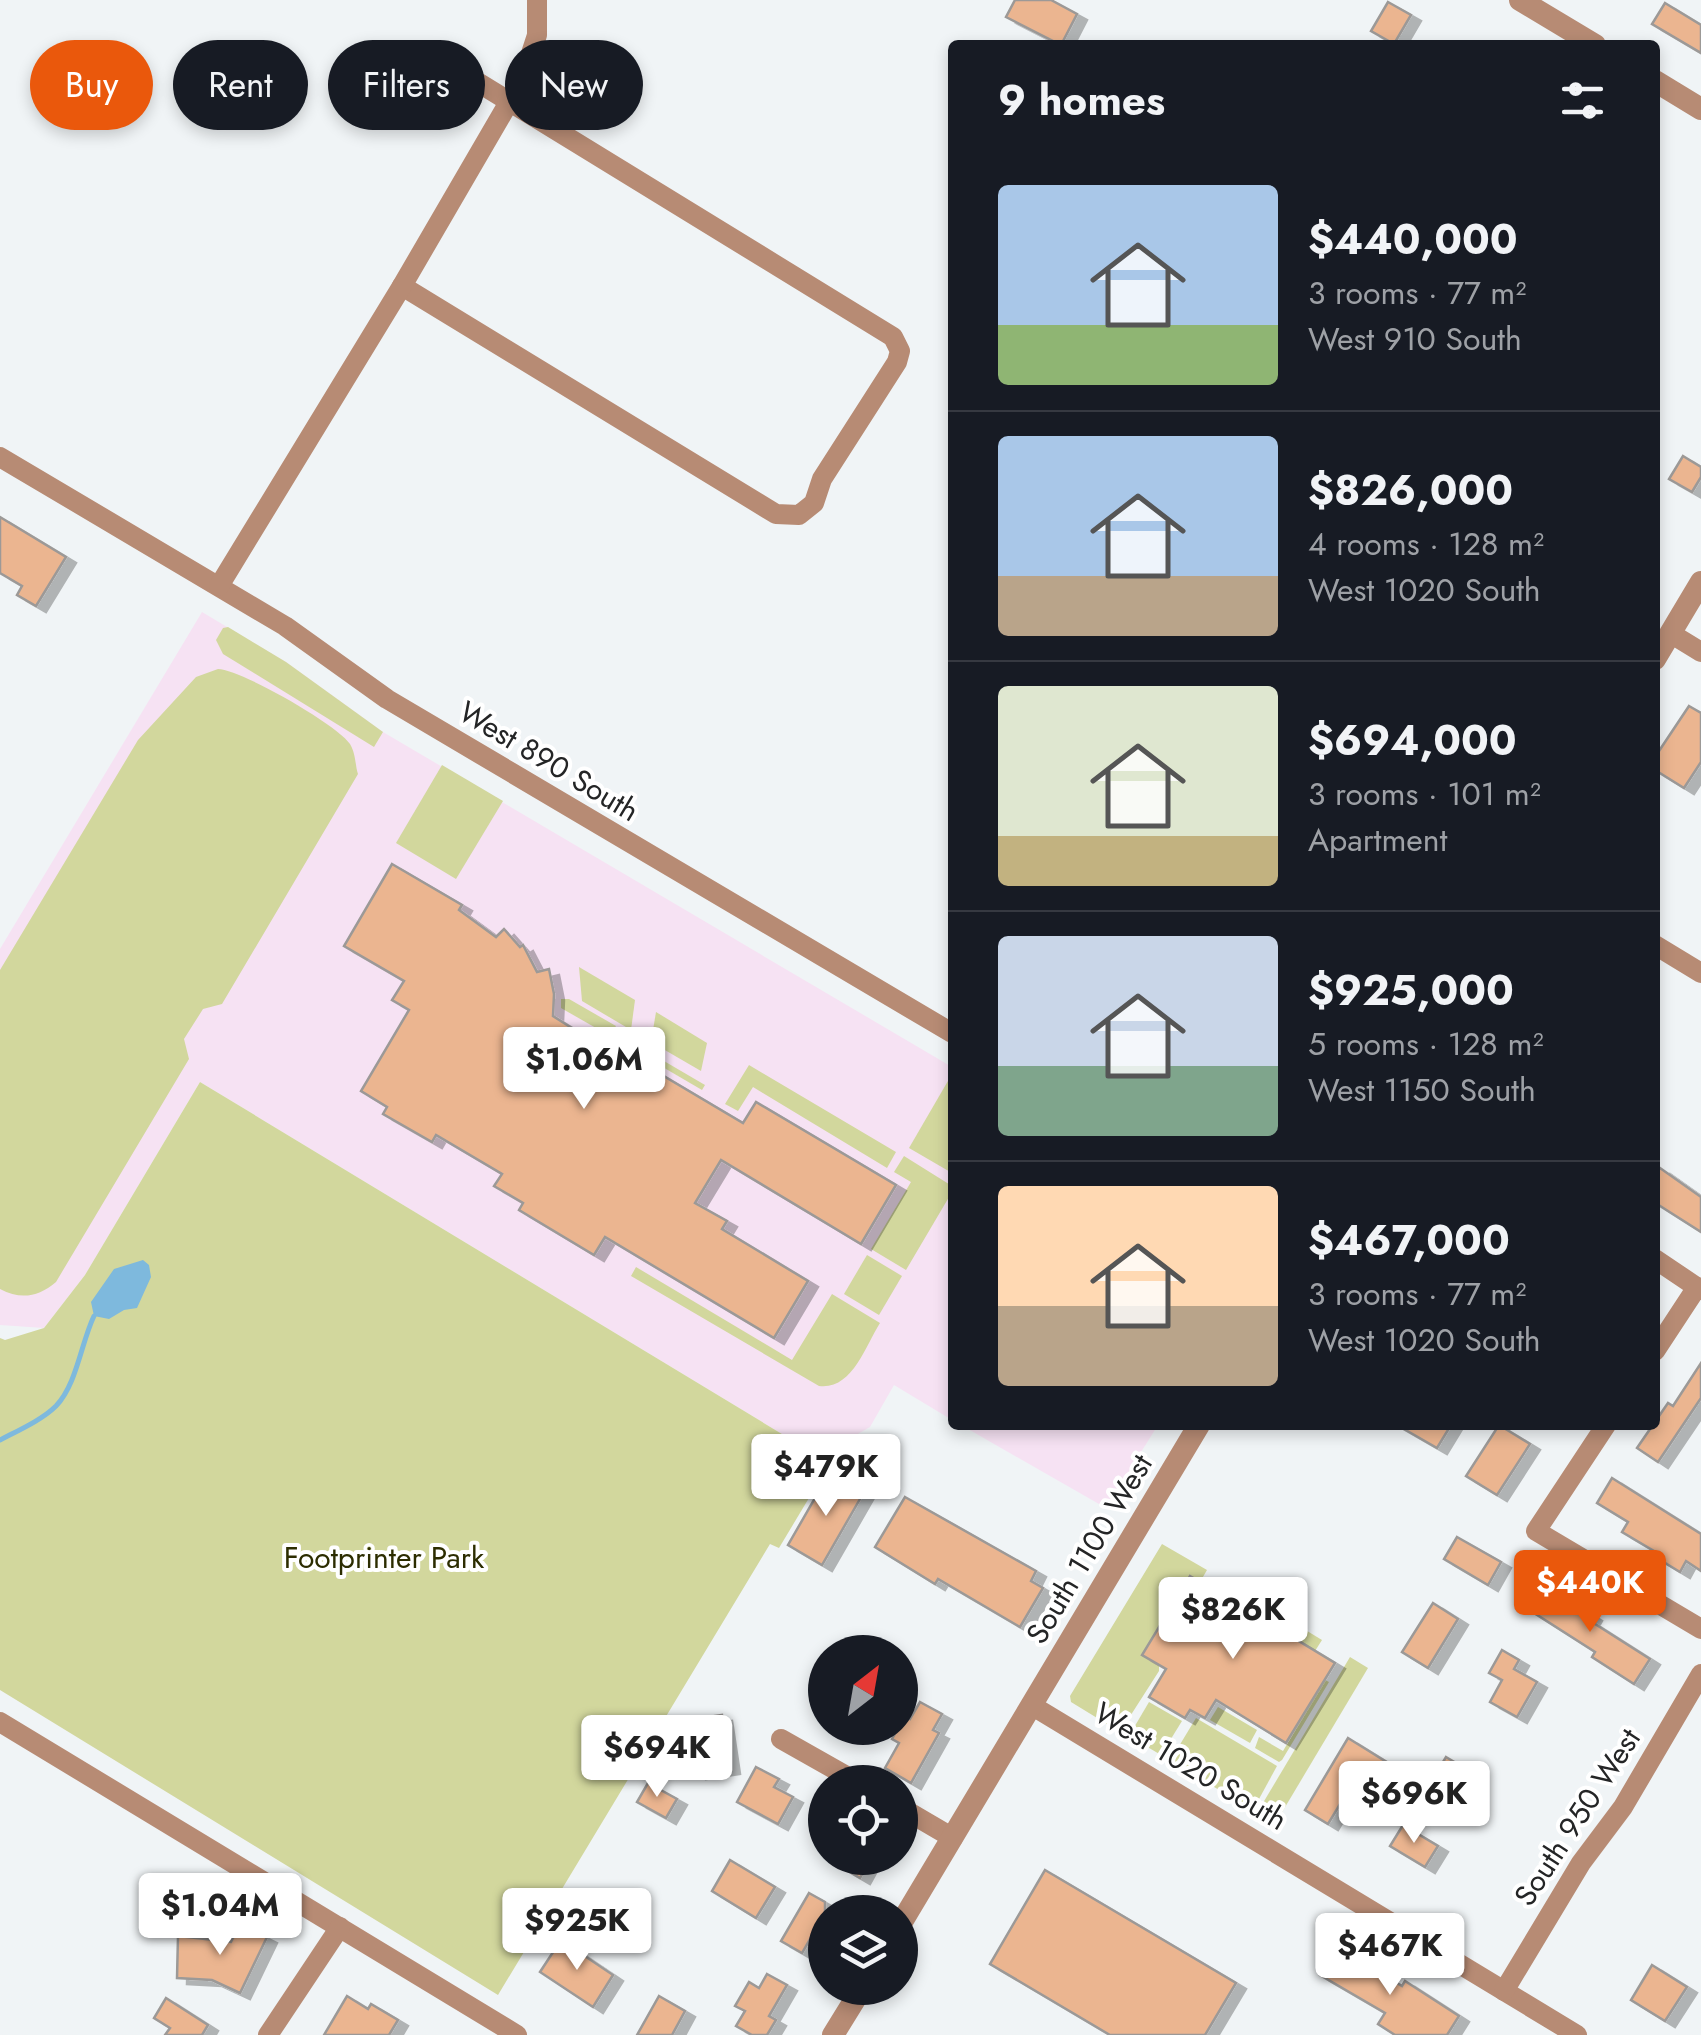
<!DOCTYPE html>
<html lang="en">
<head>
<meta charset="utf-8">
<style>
  body { margin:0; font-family:Jost,sans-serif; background:#242831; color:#f1f3f6; height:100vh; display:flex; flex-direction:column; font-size:38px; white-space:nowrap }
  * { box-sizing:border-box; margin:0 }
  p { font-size:32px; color:#9ea1a6 }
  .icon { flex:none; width:55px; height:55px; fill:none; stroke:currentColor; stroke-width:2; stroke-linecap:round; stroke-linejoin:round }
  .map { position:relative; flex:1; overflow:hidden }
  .details { position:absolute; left:948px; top:40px; width:712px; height:1390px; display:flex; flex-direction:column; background:#171b24; border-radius:10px; box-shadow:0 5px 15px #0003 }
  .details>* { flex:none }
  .hud { position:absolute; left:30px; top:40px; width:768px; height:90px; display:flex; gap:20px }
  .needle { width:65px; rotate:31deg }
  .controls { position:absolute; left:808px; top:1635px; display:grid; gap:20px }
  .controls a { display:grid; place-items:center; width:110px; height:110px; border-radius:50%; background:#171b24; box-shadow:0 5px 15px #0003; font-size:50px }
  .price { position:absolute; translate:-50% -85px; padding:0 22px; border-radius:10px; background:#fff; color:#222; font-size:32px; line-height:65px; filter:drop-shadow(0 2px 5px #0008) }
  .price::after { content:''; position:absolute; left:50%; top:60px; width:30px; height:22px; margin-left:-15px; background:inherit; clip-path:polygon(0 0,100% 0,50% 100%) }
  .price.current { background:#ea580c; color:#fff }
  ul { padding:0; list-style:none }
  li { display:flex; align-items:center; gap:30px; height:250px; padding:0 50px }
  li+li { border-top:2px solid #363941 }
  li span { display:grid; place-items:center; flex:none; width:280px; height:200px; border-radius:10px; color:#555 }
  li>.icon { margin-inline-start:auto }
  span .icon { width:120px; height:120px; fill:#fffc; stroke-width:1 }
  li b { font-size:42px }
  h2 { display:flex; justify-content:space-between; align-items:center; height:120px; padding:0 50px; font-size:42px }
  .pill { padding:0 35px; border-radius:45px; background:#171b24; box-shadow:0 5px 15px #0003; font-size:35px; line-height:90px }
  .pill.current { background:#ea580c; color:#fff }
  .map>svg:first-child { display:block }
  .education { fill:#f6e2f3 }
  .green { fill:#d2d79d }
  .water { fill:#7eb9dd }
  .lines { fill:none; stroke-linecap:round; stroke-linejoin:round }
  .stream { stroke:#7eb9dd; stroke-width:5 }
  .building { fill:#ebb590; stroke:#9c9997; stroke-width:2.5; filter:url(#shadow) }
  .minor { stroke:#b78b74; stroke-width:20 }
  .tertiary { stroke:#b78b74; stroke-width:22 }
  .labels { text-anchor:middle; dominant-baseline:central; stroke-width:8; stroke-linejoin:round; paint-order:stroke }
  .street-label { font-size:30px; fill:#242526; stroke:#fff }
  .park-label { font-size:30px; fill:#2c2d00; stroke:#fff }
</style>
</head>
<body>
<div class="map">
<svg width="1701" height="2035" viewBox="0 0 1701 2035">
  <defs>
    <filter id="shadow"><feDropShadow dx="10" dy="6" stdDeviation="0" flood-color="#0004"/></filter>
  </defs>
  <rect width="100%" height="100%" fill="#f0f4f6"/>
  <g class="education">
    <polygon points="202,612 286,662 383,732 952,1067 952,1420 894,1385 870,1427 842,1443 830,1463 200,1082 85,1275 44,1328 0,1325 0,949"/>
    <polygon points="961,1425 1158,1425 1106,1508"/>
  </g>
  <g class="green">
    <polygon points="228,627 286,662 383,732 374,747 223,654 216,640 223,628"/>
    <path d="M218,669C240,669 338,725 350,744C356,754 355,765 358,774L222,1004L203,1009L184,1039L189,1059L56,1282C38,1297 21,1300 0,1289V970L138,740L196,677Z"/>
    <polygon points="442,765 503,801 456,879 396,843"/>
    <polygon points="579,967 635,1000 631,1030 582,1001"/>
    <polygon points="561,999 569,999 616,1026 610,1036 561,1008"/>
    <polygon points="656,1012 707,1043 701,1071 651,1042"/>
    <polygon points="640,1047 705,1085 702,1090 637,1052"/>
    <polygon points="749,1065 896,1152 887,1168 753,1087 738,1111 725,1104"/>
    <polygon points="952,1074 952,1173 909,1148"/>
    <polygon points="200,1082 830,1463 779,1548 770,1544 498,1995 0,1690 0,1338 5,1340 44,1328 85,1275"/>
    <polygon points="904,1156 952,1186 952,1192 906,1270 871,1249 911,1182 894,1172"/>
    <polygon points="867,1255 902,1276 879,1315 844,1294"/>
    <path d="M636,1267L792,1360L832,1294L880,1323C865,1347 852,1390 819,1386L631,1276Z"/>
    <polygon points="1162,1544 1207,1570 1200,1582 1190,1577 1143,1654 1159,1665 1159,1671 1120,1732 1071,1702 1070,1696"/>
    <polygon points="1247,1595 1284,1617 1277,1628 1249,1611 1253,1605 1245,1599"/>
    <polygon points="1289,1620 1322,1640 1315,1651 1282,1631"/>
    <polygon points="1350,1657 1368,1668 1275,1824 1257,1813"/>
    <polygon points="1325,1680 1329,1682 1282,1760 1279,1762 1255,1748 1259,1737 1283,1751"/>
    <polygon points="1149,1702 1182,1721 1161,1755 1129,1736"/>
    <polygon points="1218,1707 1257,1730 1250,1743 1210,1720"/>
    <polygon points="1196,1718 1277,1766 1253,1810 1170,1761"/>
  </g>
  <polygon class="water" points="143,1260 149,1265 151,1277 137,1308 124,1310 109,1319 94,1316 91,1302 114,1269"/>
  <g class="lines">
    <path class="stream" d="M0,1440C17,1431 42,1420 56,1406C77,1384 81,1343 94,1316"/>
  </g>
  <g class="building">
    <polygon points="1015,0 1051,0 1077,14 1061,45 1006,17"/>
    <polygon points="1388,2 1411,15 1394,44 1371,31"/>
    <polygon points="1665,3 1701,25 1701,53 1652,24"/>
    <polygon points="1683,456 1701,467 1701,477 1692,492 1669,479"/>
    <polygon points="0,517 66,557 36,606 17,595 22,586 0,573"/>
    <polygon points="1689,706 1701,713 1701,762 1684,788 1655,770 1655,757"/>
    <polygon points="392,864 462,905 459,910 496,937 504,929 520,947 523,945 537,972 549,969 554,994 553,1016 583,1035 586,1030 743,1123 756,1102 896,1185 861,1244 721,1160 695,1203 727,1221 722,1229 808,1281 774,1338 605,1237 594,1255 519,1210 523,1203 494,1186 502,1174 436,1135 432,1142 383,1114 387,1107 361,1091 409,1010 392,1000 404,981 344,946"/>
    <polygon points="1660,1168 1701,1197 1701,1232 1657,1204 1655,1176"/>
    <polygon points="1701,1363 1701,1398 1658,1462 1637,1448 1668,1403 1673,1406"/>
    <polygon points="1397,1425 1451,1425 1437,1448"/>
    <polygon points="1499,1425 1530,1444 1497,1495 1466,1476"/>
    <polygon points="830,1472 864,1492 822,1565 788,1545"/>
    <polygon points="1612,1478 1701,1534 1701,1571 1686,1561 1680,1572 1657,1558 1659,1554 1622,1532 1628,1522 1597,1503"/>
    <polygon points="905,1497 1036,1571 1031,1581 1043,1588 1020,1627 938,1579 935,1584 875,1547"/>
    <polygon points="1457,1537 1501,1562 1488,1585 1444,1559"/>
    <polygon points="1190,1576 1214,1590 1219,1582 1246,1598 1241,1606 1335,1663 1286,1743 1216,1700 1205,1718 1190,1710 1185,1718 1149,1697 1166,1669 1142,1655"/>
    <polygon points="1546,1586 1592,1615 1589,1620 1650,1659 1634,1684 1592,1657 1595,1652 1531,1611"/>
    <polygon points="1433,1603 1458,1619 1428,1668 1402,1652"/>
    <polygon points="1502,1650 1519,1660 1514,1669 1537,1682 1517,1717 1490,1702 1502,1680 1489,1673"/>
    <polygon points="920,1702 942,1714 933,1730 939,1733 911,1783 885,1768 899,1743 892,1739 905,1716 910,1719"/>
    <polygon points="722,1715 730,1768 696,1773 688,1720"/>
    <polygon points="1348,1738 1393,1766 1382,1785 1360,1771 1328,1824 1305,1810"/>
    <polygon points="1446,1757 1471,1772 1457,1797 1431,1782"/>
    <polygon points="756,1767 779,1779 774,1787 793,1797 778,1824 737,1802"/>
    <polygon points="648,1783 677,1799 666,1818 637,1802"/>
    <polygon points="1403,1825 1438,1846 1425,1867 1390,1846"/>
    <polygon points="849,1858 871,1858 860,1878 843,1868"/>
    <polygon points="730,1860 775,1887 756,1918 712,1891"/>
    <polygon points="1045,1870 1236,1983 1205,2035 1110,2035 990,1964"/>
    <polygon points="809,1893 825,1902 825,1931 817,1927 802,1953 781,1941"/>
    <polygon points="240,1924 267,1937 240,1993 212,1980 177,1978 178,1936 231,1942"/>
    <polygon points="561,1940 613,1975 593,2007 540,1972"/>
    <polygon points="1337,1947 1402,1986 1405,1981 1459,2016 1447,2035 1395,2035 1378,2024 1385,2013 1320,1975"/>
    <polygon points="1652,1965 1687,1987 1665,2021 1631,2000"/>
    <polygon points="767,1974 787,1985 769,2016 776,2020 767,2035 752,2035 736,2026 745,2011 735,2006 749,1982 759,1988"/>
    <polygon points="347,1996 368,2009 371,2004 398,2020 389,2035 324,2035"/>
    <polygon points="659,1996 685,2011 672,2035 637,2035"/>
    <polygon points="166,1998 208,2025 202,2035 165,2035 170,2028 154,2018"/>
  </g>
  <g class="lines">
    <g class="minor">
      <polyline points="402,286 776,514 799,515 814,503 822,479 897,362 900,351 893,337 440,59"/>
      <polyline points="0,457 285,626 387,699 952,1033"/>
      <polyline points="219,586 402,286 523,78 537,35 537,0"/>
      <polyline points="1670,633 1701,652"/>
      <polyline points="1655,945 1701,973"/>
      <polyline points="1655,1259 1701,1290"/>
      <polyline points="1655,1351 1697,1287"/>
      <polyline points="1606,1425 1536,1531 1701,1629"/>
      <polyline points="1031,1705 1577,2035"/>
      <polyline points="0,1722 517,2035"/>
      <polyline points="781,1739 857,1782"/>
      <polyline points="900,1807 953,1838"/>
      <polyline points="1504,1991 1581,1863 1623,1807 1701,1674"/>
      <polyline points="268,2035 340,1927"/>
    </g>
    <g class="tertiary">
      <polyline points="1520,0 1595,45"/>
      <polyline points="1655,81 1701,109"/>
      <polyline points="1655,659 1701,582"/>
      <polyline points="900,1925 1199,1425"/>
      <polyline points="833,2035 862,1988"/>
    </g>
  </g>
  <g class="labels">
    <g class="street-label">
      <text transform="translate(549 761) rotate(31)">West 890 South</text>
      <text transform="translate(1089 1549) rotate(-59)">South 1100 West</text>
      <text transform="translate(1191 1766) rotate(31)">West 1020 South</text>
      <text transform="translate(1577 1817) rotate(-57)">South 950 West</text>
    </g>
    <g class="park-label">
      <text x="384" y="1557">Footprinter Park</text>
    </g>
  </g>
</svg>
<div class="controls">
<a><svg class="needle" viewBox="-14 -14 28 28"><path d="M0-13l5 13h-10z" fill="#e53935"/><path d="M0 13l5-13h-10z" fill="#9ea1a6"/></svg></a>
<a><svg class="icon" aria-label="locate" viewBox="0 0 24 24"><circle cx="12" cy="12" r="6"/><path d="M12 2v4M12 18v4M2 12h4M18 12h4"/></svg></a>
<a><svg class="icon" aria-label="layers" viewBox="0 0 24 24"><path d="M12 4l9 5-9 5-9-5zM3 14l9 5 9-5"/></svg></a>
</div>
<b class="price" style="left:584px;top:1112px">$1.06M</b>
<b class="price" style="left:826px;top:1519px">$479K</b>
<b class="price current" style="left:1590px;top:1635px">$440K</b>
<b class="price" style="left:1233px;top:1662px">$826K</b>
<b class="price" style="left:657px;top:1800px">$694K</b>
<b class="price" style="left:1414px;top:1846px">$696K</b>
<b class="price" style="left:220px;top:1958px">$1.04M</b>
<b class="price" style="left:577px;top:1973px">$925K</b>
<b class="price" style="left:1390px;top:1998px">$467K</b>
<div class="hud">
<a class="pill current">Buy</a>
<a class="pill">Rent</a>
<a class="pill">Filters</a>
<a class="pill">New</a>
</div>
<section class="details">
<h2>9 homes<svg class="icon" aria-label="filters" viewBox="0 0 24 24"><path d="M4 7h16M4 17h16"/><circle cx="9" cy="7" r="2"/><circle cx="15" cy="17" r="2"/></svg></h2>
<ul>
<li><span style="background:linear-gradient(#a9c7e8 70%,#8fb573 0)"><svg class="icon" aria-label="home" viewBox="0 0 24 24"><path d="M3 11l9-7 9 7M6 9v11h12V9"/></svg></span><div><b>$440,000</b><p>3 rooms · 77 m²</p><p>West 910 South</p></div></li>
<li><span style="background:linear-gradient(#a9c7e8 70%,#b9a48a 0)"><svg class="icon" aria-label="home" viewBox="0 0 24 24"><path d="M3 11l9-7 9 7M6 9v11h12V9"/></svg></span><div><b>$826,000</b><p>4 rooms · 128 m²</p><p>West 1020 South</p></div></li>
<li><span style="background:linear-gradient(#dfe7d0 75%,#c2b280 0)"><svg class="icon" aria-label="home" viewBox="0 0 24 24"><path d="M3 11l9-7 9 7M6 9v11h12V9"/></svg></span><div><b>$694,000</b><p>3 rooms · 101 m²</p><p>Apartment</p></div></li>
<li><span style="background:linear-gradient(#c9d6e8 65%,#7fa58c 0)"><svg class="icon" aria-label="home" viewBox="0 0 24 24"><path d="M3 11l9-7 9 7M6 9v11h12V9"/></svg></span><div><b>$925,000</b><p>5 rooms · 128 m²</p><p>West 1150 South</p></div></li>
<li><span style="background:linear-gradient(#ffd9b3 60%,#b9a48a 0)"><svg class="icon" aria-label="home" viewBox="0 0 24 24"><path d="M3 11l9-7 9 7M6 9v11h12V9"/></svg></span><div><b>$467,000</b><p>3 rooms · 77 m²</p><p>West 1020 South</p></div></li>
</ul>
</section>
</div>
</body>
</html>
